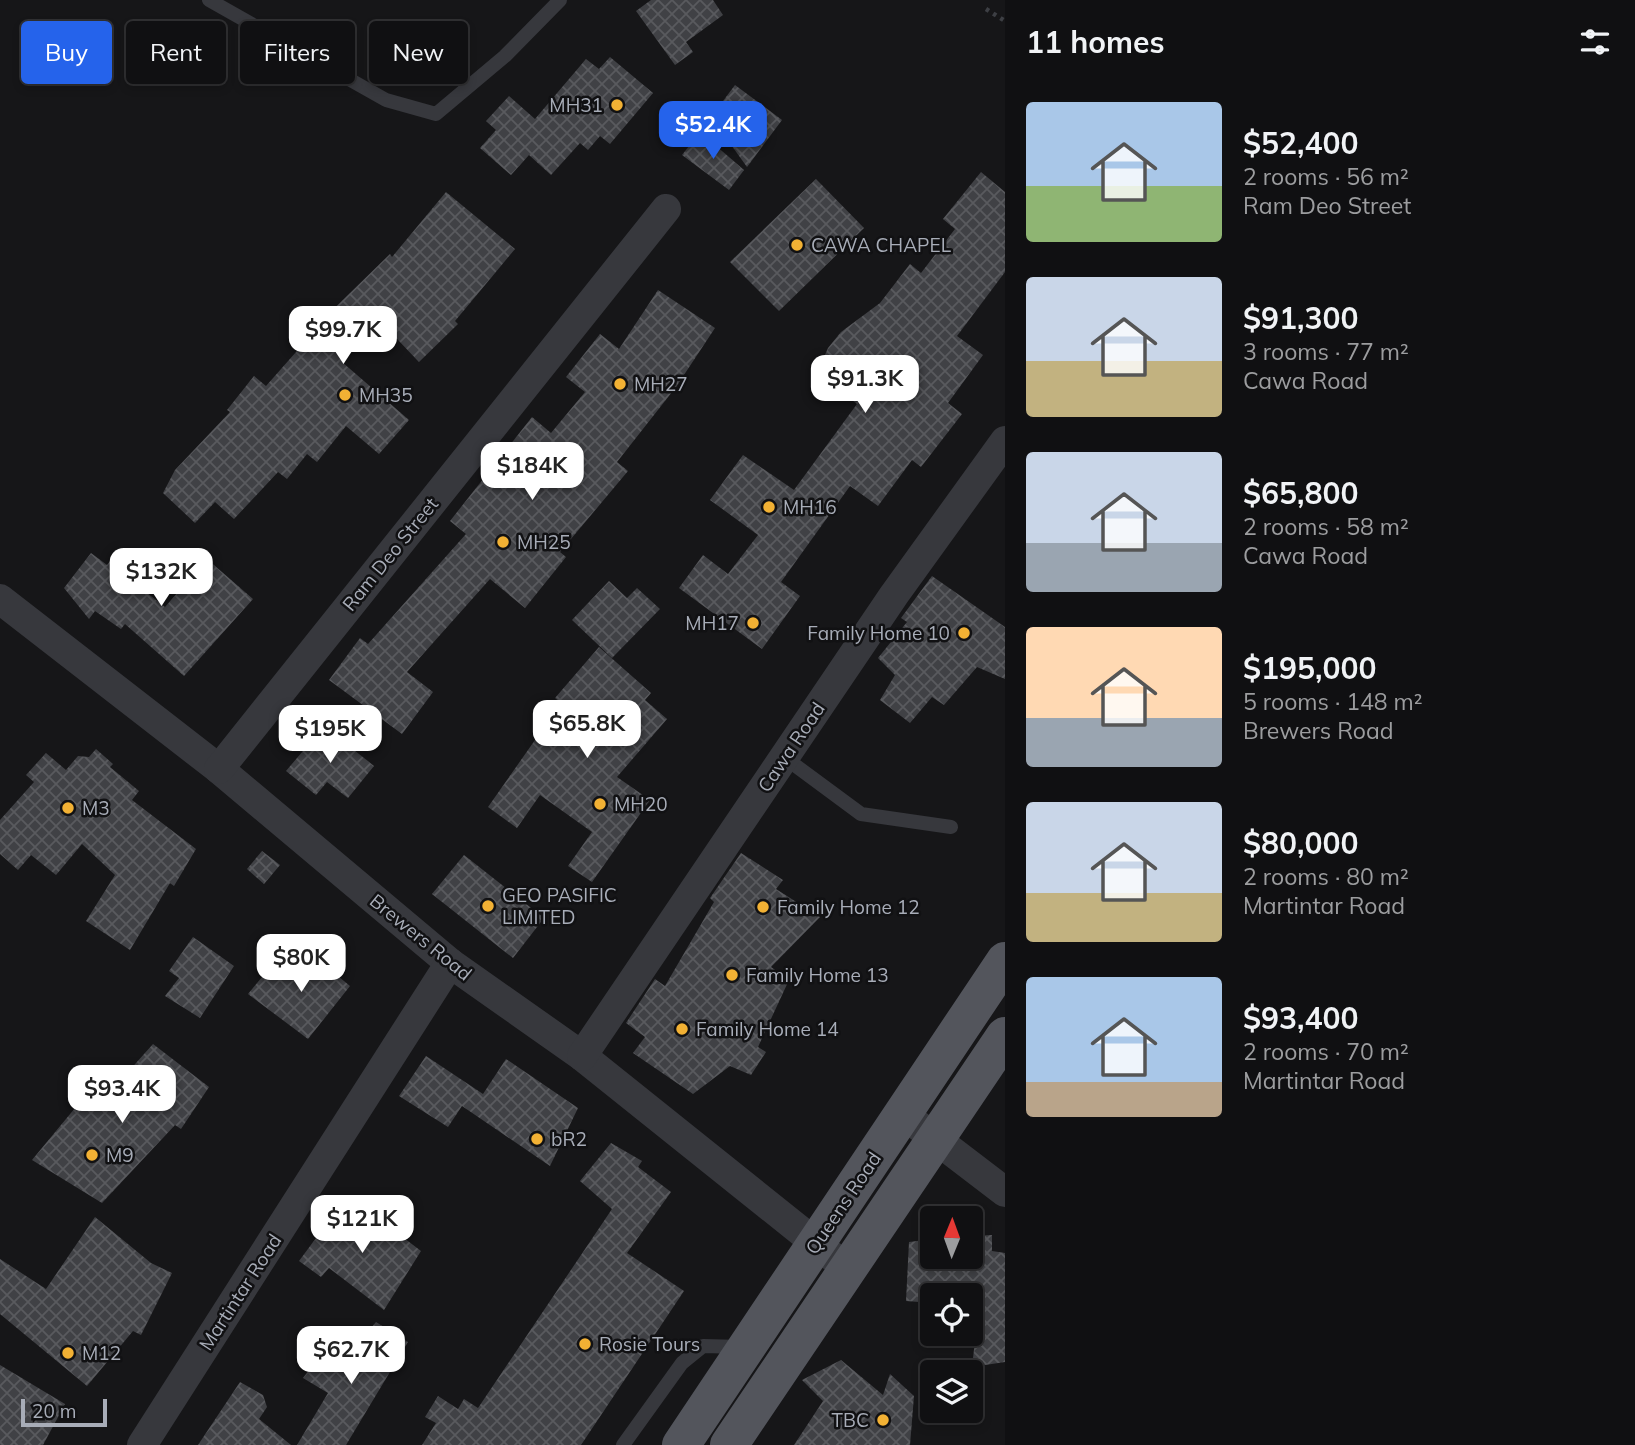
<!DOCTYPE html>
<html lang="en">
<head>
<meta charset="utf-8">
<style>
  body { margin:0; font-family:Mulish,sans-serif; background:#1e1e20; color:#f1f3f6; height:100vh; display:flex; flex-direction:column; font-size:26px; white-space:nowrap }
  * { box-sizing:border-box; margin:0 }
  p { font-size:23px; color:#9c9d9f }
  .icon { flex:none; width:38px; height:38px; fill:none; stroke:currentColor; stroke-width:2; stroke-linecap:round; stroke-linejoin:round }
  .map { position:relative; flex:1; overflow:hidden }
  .drawer { display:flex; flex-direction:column; background:#101012; width:630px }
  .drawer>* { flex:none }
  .guide { position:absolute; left:21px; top:21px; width:665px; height:63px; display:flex; gap:14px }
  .needle { width:46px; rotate:1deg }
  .controls { position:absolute; left:920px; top:1206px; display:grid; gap:14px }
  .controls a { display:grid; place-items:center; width:63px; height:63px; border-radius:7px; background:#101012; box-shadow:0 4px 10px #0003,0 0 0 2px #303032; font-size:35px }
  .scale { position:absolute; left:21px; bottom:18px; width:86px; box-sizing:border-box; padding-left:7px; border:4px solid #a8adb8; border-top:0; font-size:19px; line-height:24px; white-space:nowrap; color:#a8adb8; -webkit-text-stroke:5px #111113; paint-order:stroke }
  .price { position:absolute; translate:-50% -60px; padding:0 16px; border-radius:14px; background:#fff; color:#222; font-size:23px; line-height:46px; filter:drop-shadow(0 2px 4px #0008) }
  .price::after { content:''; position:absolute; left:50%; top:42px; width:21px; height:16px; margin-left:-10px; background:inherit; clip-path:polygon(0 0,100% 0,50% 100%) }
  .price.on { background:#2563eb; color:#fff }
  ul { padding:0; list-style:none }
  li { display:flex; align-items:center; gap:21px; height:175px; padding:0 21px }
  li span { display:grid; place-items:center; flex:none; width:196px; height:140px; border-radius:7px; color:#555 }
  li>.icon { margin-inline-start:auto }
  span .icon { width:84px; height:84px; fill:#fffc; stroke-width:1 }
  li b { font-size:30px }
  h2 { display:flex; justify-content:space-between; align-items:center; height:84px; padding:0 21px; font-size:30px }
  .tag { padding:0 24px; border-radius:7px; background:#101012; box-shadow:0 4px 10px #0003,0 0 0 2px #303032; font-size:24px; line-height:63px }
  .tag.on { background:#2563eb; color:#fff }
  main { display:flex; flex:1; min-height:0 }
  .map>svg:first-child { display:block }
  .building { fill:url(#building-cross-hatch) }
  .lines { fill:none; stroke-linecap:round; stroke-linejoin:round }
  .path { stroke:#3d3f44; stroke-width:4.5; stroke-dasharray:3.5 5; stroke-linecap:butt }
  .service { stroke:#37383d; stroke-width:14 }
  .minor { stroke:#37383d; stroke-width:30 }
  .primary { stroke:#53555c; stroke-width:38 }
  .poi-dot { fill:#f2b134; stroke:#111113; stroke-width:2.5 }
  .labels { text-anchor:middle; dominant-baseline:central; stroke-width:5; stroke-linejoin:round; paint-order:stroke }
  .poi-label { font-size:19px; fill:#a8adb8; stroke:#111113; text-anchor:start }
  .street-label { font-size:19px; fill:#a8adb8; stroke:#111113 }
</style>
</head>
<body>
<main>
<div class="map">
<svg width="1005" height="1445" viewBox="0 0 1005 1445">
  <defs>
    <pattern id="building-cross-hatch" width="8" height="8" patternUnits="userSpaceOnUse" patternTransform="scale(1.75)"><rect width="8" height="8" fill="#404145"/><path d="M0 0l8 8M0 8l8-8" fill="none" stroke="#595a5e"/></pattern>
  </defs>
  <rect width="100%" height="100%" fill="#161618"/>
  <g class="building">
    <polygon points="651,0 713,0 723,15 686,42 693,52 675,65 636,11"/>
    <polygon points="610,57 653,93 610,144 600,136 588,150 580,143 551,175 529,155 511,175 480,148 496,130 486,121 509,96 535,119 586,59 599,69"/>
    <polygon points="735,85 782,120 747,167 711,117"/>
    <polygon points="700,132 744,170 729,190 682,155"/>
    <polygon points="981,172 1005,192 1005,272 957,336 983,355 948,403 962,414 921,467 912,460 878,506 850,486 781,582 800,596 762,649 679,588 703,555 728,574 758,535 710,500 743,455 794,490 857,404 817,373 828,348 841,332 880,303 910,264 921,273 955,229 943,219"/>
    <polygon points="816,179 864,228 779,311 730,262"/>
    <polygon points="446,192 515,249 455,321 458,324 419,362 379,320 342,362 409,420 379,454 346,426 317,462 307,454 287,479 278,472 234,519 215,502 195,523 163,493 175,470 230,412 227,410 254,376 266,386 311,335 309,333 390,254 392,257"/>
    <polygon points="658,290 715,328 676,387 617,462 628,471 560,552 566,557 525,608 490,579 407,672 433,692 402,734 329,680 360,638 368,644 466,534 450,521 532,417 551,433 585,392 566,377 600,334 619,349"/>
    <polygon points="91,553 107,565 116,553 135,568 128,578 165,607 207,559 253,599 184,676 125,624 121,629 95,611 89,619 64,588"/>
    <polygon points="932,576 1005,627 1005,679 977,667 944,705 932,697 910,723 880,700 895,675 878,658 907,622 901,618"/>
    <polygon points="609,581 627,598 637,588 660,609 612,658 572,620"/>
    <polygon points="599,647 651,693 645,700 667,719 617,777 650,800 592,882 568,866 592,832 540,795 517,828 488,807 561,703 555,698"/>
    <polygon points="324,726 374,766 348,798 327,782 316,795 286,771"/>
    <polygon points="96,749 113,764 110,767 139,791 132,800 196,849 174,886 170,883 130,950 86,921 115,875 82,844 56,875 31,855 18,870 0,854 0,820 34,782 26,775 46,753 66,770 78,756 89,757"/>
    <polygon points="262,851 280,865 264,884 247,869"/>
    <polygon points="741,853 783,880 776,889 820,917 771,967 789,980 758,1047 766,1052 751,1075 730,1066 693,1094 633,1053 645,1037 626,1023 655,979 665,986 714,902 710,898"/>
    <polygon points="464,855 544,918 513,958 432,894"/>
    <polygon points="193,937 234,966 200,1018 165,996 179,978 169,971"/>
    <polygon points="309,952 350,986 308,1039 248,994 271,966 279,972 287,961 299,968"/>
    <polygon points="153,1044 209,1087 181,1129 175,1125 102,1203 32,1160 80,1102 93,1111"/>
    <polygon points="426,1056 483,1094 506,1059 578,1108 550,1166 462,1106 448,1127 399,1096"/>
    <polygon points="611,1143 642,1161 638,1167 671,1192 627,1253 684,1291 581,1445 422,1445 436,1423 425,1417 438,1396 458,1409 464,1399 478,1408 612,1209 580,1181"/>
    <polygon points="342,1203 377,1231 383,1222 421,1251 384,1310 329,1268 321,1277 299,1261"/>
    <polygon points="95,1217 151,1263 172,1273 141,1335 133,1331 87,1386 0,1314 0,1259 46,1289"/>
    <polygon points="992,1235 992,1251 1005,1253 1005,1362 972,1367 979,1305 971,1305 971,1295 933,1295 933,1303 906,1301 909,1242 933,1239 933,1256 971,1256 971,1236"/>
    <polygon points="376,1322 408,1342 346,1445 297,1445 328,1393 303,1378 325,1349 343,1361"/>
    <polygon points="841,1360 883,1395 890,1374 914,1396 910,1445 794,1445 823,1401 802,1380"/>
    <polygon points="0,1365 65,1404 43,1445 0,1445"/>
    <polygon points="240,1382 263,1395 267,1407 259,1419 291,1445 198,1445"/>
  </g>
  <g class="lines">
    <polyline class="path" points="986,9 1005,21"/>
    <g class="service">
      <polyline points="209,0 386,100 436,114 505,56 560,0"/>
      <polyline points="784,757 861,814 951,827"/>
      <polyline points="623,1445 682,1363 703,1346 742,1347"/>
    </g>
    <g class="minor">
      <polyline points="0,599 219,769 450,963 582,1056 833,1257"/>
      <polyline points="219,769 666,209"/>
      <polyline points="582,1056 894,595 1005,441"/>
      <polyline points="903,1114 1005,1192"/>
      <polyline points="142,1445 450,963"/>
    </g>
    <g class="primary">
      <polyline points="681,1445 1005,961"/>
      <polyline points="729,1445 1005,1036"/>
    </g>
  </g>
  <g class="poi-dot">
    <circle cx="617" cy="105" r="7"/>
    <circle cx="797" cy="245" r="7"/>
    <circle cx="620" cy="384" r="7"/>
    <circle cx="345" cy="395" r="7"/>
    <circle cx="769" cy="507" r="7"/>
    <circle cx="503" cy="542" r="7"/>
    <circle cx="753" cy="623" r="7"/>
    <circle cx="964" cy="633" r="7"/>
    <circle cx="600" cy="804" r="7"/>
    <circle cx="68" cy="808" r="7"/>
    <circle cx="488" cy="906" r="7"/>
    <circle cx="763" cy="907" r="7"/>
    <circle cx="732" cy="975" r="7"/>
    <circle cx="682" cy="1029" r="7"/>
    <circle cx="537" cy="1139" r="7"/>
    <circle cx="92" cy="1155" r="7"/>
    <circle cx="585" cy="1344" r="7"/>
    <circle cx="68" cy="1353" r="7"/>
    <circle cx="883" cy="1420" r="7"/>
  </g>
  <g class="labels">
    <g class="poi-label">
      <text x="603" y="105" text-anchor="end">MH31</text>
      <text x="811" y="245">CAWA CHAPEL</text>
      <text x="634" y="384">MH27</text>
      <text x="359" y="395">MH35</text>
      <text x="783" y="507">MH16</text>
      <text x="517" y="542">MH25</text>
      <text x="739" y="623" text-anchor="end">MH17</text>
      <text x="950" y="633" text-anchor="end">Family Home 10</text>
      <text x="614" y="804">MH20</text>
      <text x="82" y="808">M3</text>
      <text x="502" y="895">GEO PASIFIC<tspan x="502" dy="22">LIMITED</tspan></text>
      <text x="777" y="907">Family Home 12</text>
      <text x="746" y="975">Family Home 13</text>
      <text x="696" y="1029">Family Home 14</text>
      <text x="551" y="1139">bR2</text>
      <text x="106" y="1155">M9</text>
      <text x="599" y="1344">Rosie Tours</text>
      <text x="82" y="1353">M12</text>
      <text x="869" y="1420" text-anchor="end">TBC</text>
    </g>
    <g class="street-label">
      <text transform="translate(390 554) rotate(-51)">Ram Deo Street</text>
      <text transform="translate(791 747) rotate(-56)">Cawa Road</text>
      <text transform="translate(421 937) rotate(39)">Brewers Road</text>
      <text transform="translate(843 1203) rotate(-56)">Queens Road</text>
      <text transform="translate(240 1292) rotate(-57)">Martintar Road</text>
    </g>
  </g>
</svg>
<div class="controls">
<a><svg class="needle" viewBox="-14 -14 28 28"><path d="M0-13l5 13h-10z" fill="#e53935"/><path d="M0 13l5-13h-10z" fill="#9c9d9f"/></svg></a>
<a><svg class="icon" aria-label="locate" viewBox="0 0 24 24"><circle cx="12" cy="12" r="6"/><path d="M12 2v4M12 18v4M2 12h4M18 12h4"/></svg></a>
<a><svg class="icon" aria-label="layers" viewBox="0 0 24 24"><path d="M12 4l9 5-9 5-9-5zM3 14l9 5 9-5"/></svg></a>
</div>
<div class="scale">20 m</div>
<b class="price on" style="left:713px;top:161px">$52.4K</b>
<b class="price" style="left:343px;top:366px">$99.7K</b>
<b class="price" style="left:865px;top:415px">$91.3K</b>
<b class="price" style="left:532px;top:502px">$184K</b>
<b class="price" style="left:161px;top:608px">$132K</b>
<b class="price" style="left:587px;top:760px">$65.8K</b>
<b class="price" style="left:330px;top:765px">$195K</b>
<b class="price" style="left:301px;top:994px">$80K</b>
<b class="price" style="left:122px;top:1125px">$93.4K</b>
<b class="price" style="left:362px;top:1255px">$121K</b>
<b class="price" style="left:351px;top:1386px">$62.7K</b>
<div class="guide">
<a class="tag on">Buy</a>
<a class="tag">Rent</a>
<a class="tag">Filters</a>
<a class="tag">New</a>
</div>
</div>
<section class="drawer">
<h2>11 homes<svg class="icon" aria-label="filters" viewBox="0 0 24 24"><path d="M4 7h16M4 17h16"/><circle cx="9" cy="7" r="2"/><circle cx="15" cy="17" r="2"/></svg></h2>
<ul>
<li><span style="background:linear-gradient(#a9c7e8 60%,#8fb573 0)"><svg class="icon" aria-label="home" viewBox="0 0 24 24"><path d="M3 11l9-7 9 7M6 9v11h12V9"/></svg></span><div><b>$52,400</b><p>2 rooms · 56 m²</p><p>Ram Deo Street</p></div></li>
<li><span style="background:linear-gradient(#c9d6e8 60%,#c2b280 0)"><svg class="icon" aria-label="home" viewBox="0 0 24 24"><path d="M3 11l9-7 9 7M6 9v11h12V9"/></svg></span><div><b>$91,300</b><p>3 rooms · 77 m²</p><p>Cawa Road</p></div></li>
<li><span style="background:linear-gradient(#c9d6e8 65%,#9aa5b1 0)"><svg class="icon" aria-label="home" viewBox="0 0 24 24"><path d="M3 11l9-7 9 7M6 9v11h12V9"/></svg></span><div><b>$65,800</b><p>2 rooms · 58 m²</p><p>Cawa Road</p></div></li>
<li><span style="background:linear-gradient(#ffd9b3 65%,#9aa5b1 0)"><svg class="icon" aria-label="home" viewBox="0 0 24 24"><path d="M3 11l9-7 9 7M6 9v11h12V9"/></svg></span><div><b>$195,000</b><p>5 rooms · 148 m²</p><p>Brewers Road</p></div></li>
<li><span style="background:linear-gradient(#c9d6e8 65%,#c2b280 0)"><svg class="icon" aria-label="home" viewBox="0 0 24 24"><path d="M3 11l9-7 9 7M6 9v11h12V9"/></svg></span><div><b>$80,000</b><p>2 rooms · 80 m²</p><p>Martintar Road</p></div></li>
<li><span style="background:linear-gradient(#a9c7e8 75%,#b9a48a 0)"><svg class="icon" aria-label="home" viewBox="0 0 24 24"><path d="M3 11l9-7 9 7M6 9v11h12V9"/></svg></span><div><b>$93,400</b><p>2 rooms · 70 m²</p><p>Martintar Road</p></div></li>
</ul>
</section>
</main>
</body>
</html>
